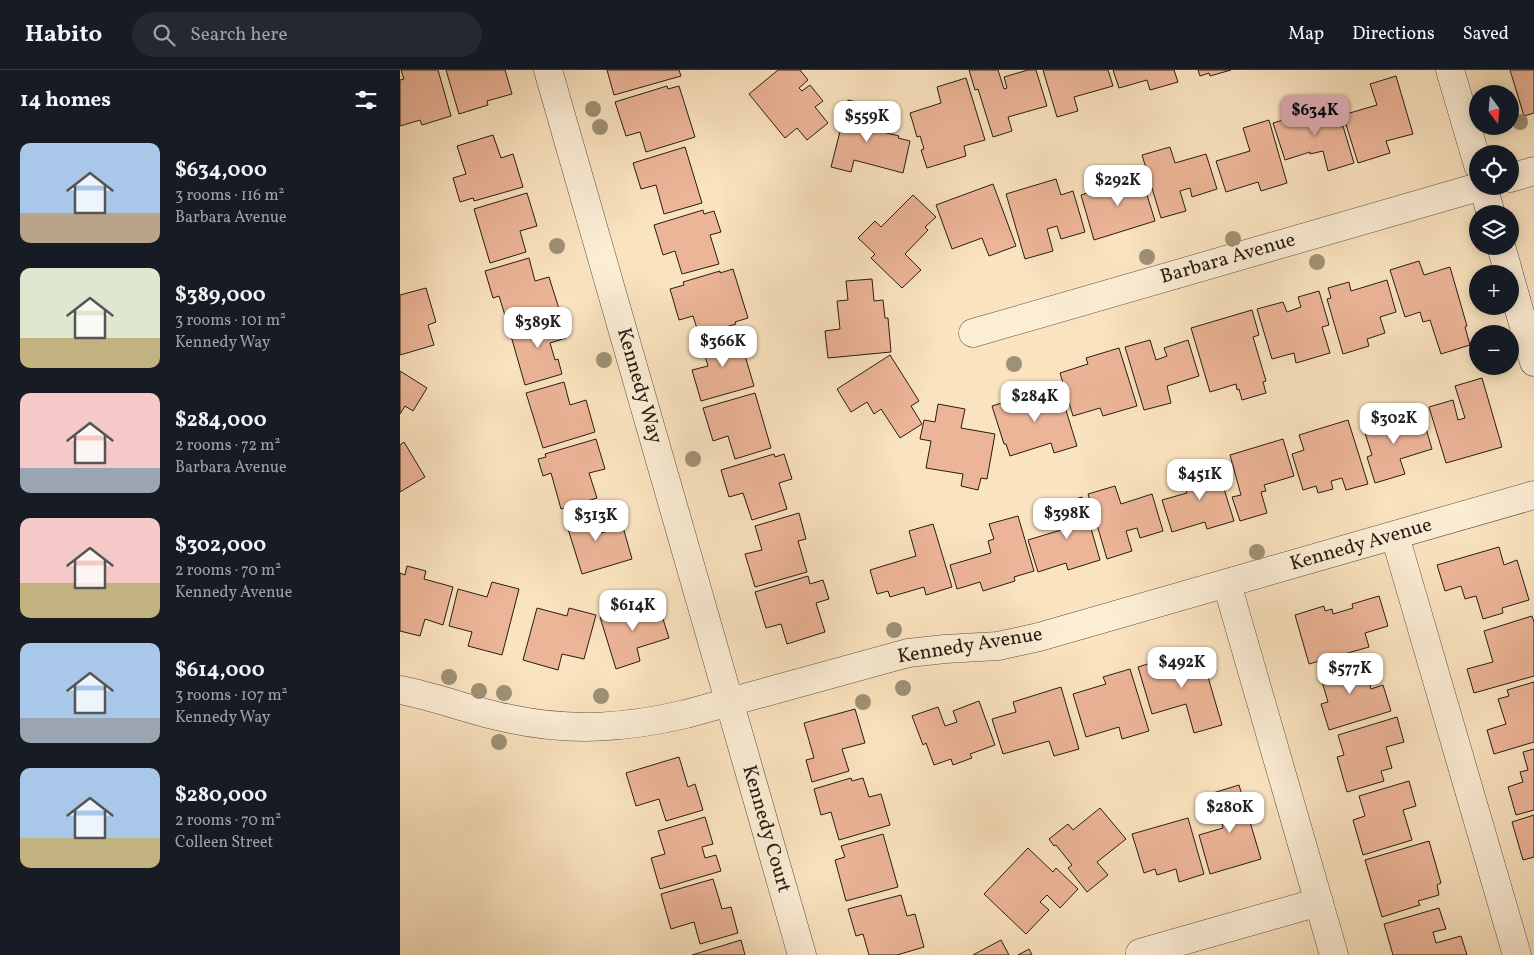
<!DOCTYPE html>
<html lang="en">
<head>
<meta charset="utf-8">
<style>
  body { margin:0; font-family:Vollkorn,serif; background:#242831; color:#f1f3f6; height:100vh; display:flex; flex-direction:column; font-size:19px; white-space:nowrap }
  * { box-sizing:border-box; margin:0 }
  p { font-size:16px; color:#9ea1a6 }
  .icon { flex:none; width:28px; height:28px; fill:none; stroke:currentColor; stroke-width:2; stroke-linecap:round; stroke-linejoin:round }
  .map { position:relative; flex:1; overflow:hidden }
  .drawer { display:flex; flex-direction:column; background:#171b24; width:400px }
  .drawer>* { flex:none }
  .needle { width:32px; rotate:164deg }
  .buttons { position:absolute; left:1069px; top:15px; display:grid; gap:10px }
  .buttons a { display:grid; place-items:center; width:50px; height:50px; border-radius:50%; background:#171b24; box-shadow:0 2px 12px #0003; font-size:25px }
  .price { position:absolute; translate:-50% -42px; padding:0 11px; border-radius:10px; background:#fff; color:#222; font-size:16px; line-height:32px; filter:drop-shadow(0 1px 2px #0008) }
  .price::after { content:''; position:absolute; left:50%; top:30px; width:15px; height:11px; margin-left:-8px; background:inherit; clip-path:polygon(0 0,100% 0,50% 100%) }
  .price.current { background:#c59692; color:#111 }
  ul { padding:0; list-style:none }
  li { display:flex; align-items:center; gap:15px; height:125px; padding:0 20px }
  li span { display:grid; place-items:center; flex:none; width:140px; height:100px; border-radius:10px; color:#555 }
  li>.icon { margin-inline-start:auto }
  span .icon { width:60px; height:60px; fill:#fffc; stroke-width:1 }
  li b { font-size:21px }
  h2 { display:flex; justify-content:space-between; align-items:center; height:60px; padding:0 20px; font-size:21px }
  header { display:flex; align-items:center; gap:30px; box-sizing:border-box; height:70px; padding:0 25px; background:#171b24; border-bottom:1px solid #363941 }
  header strong { font-size:24px }
  nav { display:flex; gap:28px; margin-inline-start:auto; font-size:18px }
  .search { width:350px; height:45px; background:#242831; display:flex; align-items:center; gap:12px; box-sizing:border-box; padding:0 18px; border-radius:28px; color:#9ea1a6; font-size:19px }
  main { display:flex; flex:1; min-height:0 }
  .map>svg:first-child { display:block }
  .building { fill:#edb598; stroke:#261c14 }
  .lines { fill:none; stroke-linecap:round; stroke-linejoin:round }
  .minor-casing { stroke:#5b4e3f; stroke-width:29 }
  .minor { stroke:#fcedd5; stroke-width:28 }
  .tree { fill:#9f9175 }
  .labels { text-anchor:middle; dominant-baseline:central; stroke-width:4.5; stroke-linejoin:round; paint-order:stroke }
  .street-label { font-size:20px; fill:#261c14; stroke:#fcedd5 }
</style>
</head>
<body>
<header>
<strong>Habito</strong>
<div class="search"><svg class="icon" aria-label="search" viewBox="0 0 24 24"><circle cx="10" cy="10" r="6"/><path d="M15 15l6 6"/></svg>Search here</div>
<nav><a>Map</a><a>Directions</a><a>Saved</a></nav>
</header>
<main>
<section class="drawer">
<h2>14 homes<svg class="icon" aria-label="filters" viewBox="0 0 24 24"><path d="M4 7h16M4 17h16"/><circle cx="9" cy="7" r="2"/><circle cx="15" cy="17" r="2"/></svg></h2>
<ul>
<li><span style="background:linear-gradient(#a9c7e8 70%,#b9a48a 0)"><svg class="icon" aria-label="home" viewBox="0 0 24 24"><path d="M3 11l9-7 9 7M6 9v11h12V9"/></svg></span><div><b>$634,000</b><p>3 rooms · 116 m²</p><p>Barbara Avenue</p></div></li>
<li><span style="background:linear-gradient(#dfe7d0 70%,#c2b280 0)"><svg class="icon" aria-label="home" viewBox="0 0 24 24"><path d="M3 11l9-7 9 7M6 9v11h12V9"/></svg></span><div><b>$389,000</b><p>3 rooms · 101 m²</p><p>Kennedy Way</p></div></li>
<li><span style="background:linear-gradient(#f6c9c9 75%,#9aa5b1 0)"><svg class="icon" aria-label="home" viewBox="0 0 24 24"><path d="M3 11l9-7 9 7M6 9v11h12V9"/></svg></span><div><b>$284,000</b><p>2 rooms · 72 m²</p><p>Barbara Avenue</p></div></li>
<li><span style="background:linear-gradient(#f6c9c9 65%,#c2b280 0)"><svg class="icon" aria-label="home" viewBox="0 0 24 24"><path d="M3 11l9-7 9 7M6 9v11h12V9"/></svg></span><div><b>$302,000</b><p>2 rooms · 70 m²</p><p>Kennedy Avenue</p></div></li>
<li><span style="background:linear-gradient(#a9c7e8 75%,#9aa5b1 0)"><svg class="icon" aria-label="home" viewBox="0 0 24 24"><path d="M3 11l9-7 9 7M6 9v11h12V9"/></svg></span><div><b>$614,000</b><p>3 rooms · 107 m²</p><p>Kennedy Way</p></div></li>
<li><span style="background:linear-gradient(#a9c7e8 70%,#c2b280 0)"><svg class="icon" aria-label="home" viewBox="0 0 24 24"><path d="M3 11l9-7 9 7M6 9v11h12V9"/></svg></span><div><b>$280,000</b><p>2 rooms · 70 m²</p><p>Colleen Street</p></div></li>
</ul>
</section>
<div class="map">
<svg width="1134" height="885" viewBox="0 0 1134 885">
  <rect width="100%" height="100%" fill="#fae3bf"/>
  <filter id="stains"><feTurbulence type="fractalNoise" baseFrequency=".004" numOctaves="4"/><feColorMatrix values="0 0 0 0 .2 0 0 0 0 .09 0 0 0 0 .02 0 0 0 .5 -.17"/></filter>
  <radialGradient id="worn" r=".72"><stop offset=".6" stop-color="#630" stop-opacity="0"/><stop offset="1" stop-color="#630" stop-opacity=".3"/></radialGradient>
  <g class="building">
    <polygon points="1,0 38,0 51,46 22,55 20,50 0,56 0,10 4,9"/>
    <polygon points="46,0 105,0 112,24 87,31 88,35 59,44"/>
    <polygon points="207,0 279,0 281,6 214,25"/>
    <polygon points="378,0 400,0 408,10 399,18 402,21 410,15 423,31 415,37 428,53 407,70 397,58 385,68 349,24"/>
    <polygon points="569,0 598,0 604,19 607,18 604,7 628,0 636,0 647,36 608,47 612,61 593,67 578,19 575,20"/>
    <polygon points="643,0 708,0 713,16 674,27 678,41 657,47"/>
    <polygon points="713,0 774,0 778,12 750,20 747,10 719,18"/>
    <polygon points="798,0 831,0 810,6 809,3 800,6"/>
    <polygon points="1110,0 1134,0 1134,43 1124,46"/>
    <polygon points="996,6 1013,64 986,71 990,83 958,93 943,45 977,35 970,14"/>
    <polygon points="566,8 585,70 564,76 566,86 527,98 521,80 524,79 520,66 517,67 510,43 541,33 537,17"/>
    <polygon points="267,16 268,19 279,16 295,67 246,82 240,62 226,66 215,32"/>
    <polygon points="448,30 473,36 467,58 499,66 498,68 510,71 503,103 454,90 451,102 431,97"/>
    <polygon points="934,35 940,57 943,56 954,93 928,101 923,81 910,84 910,82 885,90 873,53"/>
    <polygon points="869,50 887,113 861,121 858,112 826,122 816,91 850,81 843,58"/>
    <polygon points="93,65 101,88 113,84 123,117 74,131 73,128 60,132 53,108 66,104 57,76"/>
    <polygon points="285,77 302,133 264,144 256,115 241,119 233,93"/>
    <polygon points="770,77 775,93 806,84 817,119 792,127 790,118 780,121 786,141 761,148 742,85"/>
    <polygon points="740,102 755,151 694,170 681,125 715,115 714,109"/>
    <polygon points="656,109 661,125 673,121 685,162 661,169 657,156 647,159 653,181 625,189 606,124"/>
    <polygon points="593,114 616,176 589,186 582,168 552,179 536,135"/>
    <polygon points="127,123 137,156 120,161 126,182 90,193 74,139"/>
    <polygon points="513,125 536,147 525,157 528,160 505,184 521,200 502,218 471,188 475,184 458,168 475,151 481,157"/>
    <polygon points="303,140 304,144 314,141 321,162 310,165 319,194 282,204 275,181 263,185 254,155"/>
    <polygon points="129,188 135,211 149,207 160,242 108,255 99,226 93,228 85,201"/>
    <polygon points="1019,191 1024,205 1050,197 1067,256 1065,257 1070,275 1041,284 1030,250 1023,252 1020,242 1005,247 990,200"/>
    <polygon points="333,199 348,248 335,252 336,254 299,265 293,246 279,250 270,219 284,215 283,212 320,201 320,203"/>
    <polygon points="472,209 474,231 483,230 485,248 488,248 491,282 428,288 425,261 440,259 437,231 448,230 446,211"/>
    <polygon points="987,210 996,242 980,247 985,263 967,269 969,276 943,284 927,229 931,228 928,218 949,212 951,221"/>
    <polygon points="26,218 36,252 28,255 34,275 0,285 0,225"/>
    <polygon points="919,221 929,255 922,257 930,283 896,293 894,283 872,289 857,239 883,232 887,242 901,237 898,227"/>
    <polygon points="852,240 859,265 853,267 866,311 863,312 866,323 842,330 839,319 837,320 836,314 810,322 791,258"/>
    <polygon points="159,247 166,268 150,273 155,290 158,289 162,304 125,315 109,259 142,249 143,252"/>
    <polygon points="338,262 354,316 301,331 292,300 308,296 301,273"/>
    <polygon points="750,270 756,290 767,286 764,278 788,270 799,306 767,316 771,333 744,340 725,277"/>
    <polygon points="719,278 737,336 703,346 700,338 673,346 660,303 688,294 686,288"/>
    <polygon points="490,285 519,331 511,336 522,354 500,368 481,339 474,344 467,332 451,342 437,319"/>
    <polygon points="0,301 27,318 13,341 5,336 0,344"/>
    <polygon points="1082,308 1102,377 1046,393 1029,337 1053,330 1058,350 1065,348 1055,316"/>
    <polygon points="164,312 170,335 186,330 195,362 143,378 126,323"/>
    <polygon points="660,321 677,376 654,383 651,373 610,386 606,374 604,374 592,336 634,323 636,328"/>
    <polygon points="355,323 371,378 335,389 328,366 313,371 303,338"/>
    <polygon points="538,334 565,339 561,358 595,364 587,409 581,408 578,420 561,416 563,404 526,398 531,371 520,369 524,350 535,352"/>
    <polygon points="991,345 994,354 1022,345 1032,379 1000,389 1005,404 975,413 967,387 972,385 962,354"/>
    <polygon points="948,350 968,414 946,420 942,408 931,411 933,419 918,423 916,416 903,420 892,384 904,380 899,365"/>
    <polygon points="196,369 205,399 189,403 197,428 161,439 151,403 143,406 138,389 146,387 145,384"/>
    <polygon points="883,369 894,406 864,415 866,421 861,422 867,443 840,451 832,427 841,425 830,385"/>
    <polygon points="4,372 25,407 0,422 0,375"/>
    <polygon points="374,384 375,387 384,384 392,409 379,413 387,439 352,450 343,423 329,427 321,400"/>
    <polygon points="815,390 834,451 807,459 805,452 772,462 762,430 787,423 783,412 794,409 790,397"/>
    <polygon points="715,416 721,434 752,424 763,461 740,468 737,458 726,461 732,481 707,489 688,424"/>
    <polygon points="682,427 700,490 668,500 666,493 638,502 628,470 661,460 654,435"/>
    <polygon points="196,436 201,454 199,455 201,463 223,457 232,489 182,504 164,446"/>
    <polygon points="399,443 406,469 398,471 407,502 355,517 345,484 362,480 355,456"/>
    <polygon points="618,446 634,501 614,507 615,511 583,521 580,512 557,519 550,495 591,483 588,471 594,469 589,454"/>
    <polygon points="533,454 552,517 526,525 524,517 490,527 488,521 477,524 470,500 516,486 509,461"/>
    <polygon points="1099,477 1104,495 1117,490 1129,530 1102,538 1103,543 1083,549 1076,526 1065,529 1061,516 1045,521 1037,495"/>
    <polygon points="7,496 26,501 24,509 53,517 43,555 25,549 20,566 0,561 0,503 5,505"/>
    <polygon points="408,506 410,514 423,510 429,529 416,533 425,562 387,574 381,554 366,558 355,522"/>
    <polygon points="92,512 119,519 102,585 68,576 72,562 49,556 58,519 87,527"/>
    <polygon points="979,526 988,556 965,563 969,577 909,594 895,545 924,536 925,541 932,539 933,544 953,538 952,534"/>
    <polygon points="257,530 269,568 237,578 240,591 216,599 200,547"/>
    <polygon points="137,538 167,546 169,538 196,545 184,589 162,584 158,600 123,590"/>
    <polygon points="1132,546 1134,552 1134,606 1074,623 1067,599 1093,592 1084,561"/>
    <polygon points="801,583 822,655 794,663 786,634 752,644 738,597 780,584 781,589"/>
    <polygon points="951,588 955,601 965,598 971,619 983,615 991,641 929,660 921,634 928,632 918,598"/>
    <polygon points="730,599 749,661 722,669 719,657 686,667 673,624 706,614 703,607"/>
    <polygon points="1134,612 1134,672 1094,684 1087,660 1106,654 1098,629 1109,626 1107,620"/>
    <polygon points="661,617 679,679 654,686 649,671 603,684 592,649 616,642 613,632"/>
    <polygon points="579,631 595,675 570,684 572,688 553,695 551,689 534,695 526,673 523,675 512,646 538,637 545,656 557,652 553,641"/>
    <polygon points="455,639 465,673 442,679 449,701 412,712 406,690 414,688 404,653"/>
    <polygon points="997,647 1004,672 986,677 992,698 981,701 984,711 947,722 937,687 944,685 938,665"/>
    <polygon points="1134,679 1134,740 1116,745 1108,717 1123,712 1120,702 1128,700 1123,682"/>
    <polygon points="279,687 288,717 295,714 303,740 266,751 259,729 236,736 226,703"/>
    <polygon points="451,708 452,711 463,708 469,727 481,724 490,755 439,770 431,742 421,745 414,719"/>
    <polygon points="1009,711 1016,736 1003,740 1012,770 963,785 953,750 965,746 959,726"/>
    <polygon points="839,715 861,789 810,804 799,765 823,758 813,723"/>
    <polygon points="700,738 726,769 697,792 708,805 687,822 668,798 672,795 656,775 654,776 649,769 668,754 673,760"/>
    <polygon points="1134,745 1134,787 1123,790 1112,752"/>
    <polygon points="305,747 313,774 302,777 305,788 316,785 321,801 260,819 251,788 265,784 258,761"/>
    <polygon points="788,748 804,804 779,812 776,799 757,805 755,799 744,803 732,764"/>
    <polygon points="483,764 498,817 446,831 435,790 445,787 441,776"/>
    <polygon points="1029,771 1041,813 1037,815 1039,825 1018,831 1020,835 982,847 965,790"/>
    <polygon points="628,778 653,802 656,798 678,819 660,838 647,825 640,832 649,840 626,864 584,824"/>
    <polygon points="313,809 322,839 331,837 338,863 300,874 294,852 271,859 261,824"/>
    <polygon points="501,825 507,846 515,844 524,877 497,885 469,885 463,864 456,866 448,839"/>
    <polygon points="1039,838 1046,859 1033,862 1036,873 1061,866 1067,885 993,885 984,854"/>
    <polygon points="341,870 345,885 292,885"/>
    <polygon points="601,870 609,885 573,885"/>
    <polygon points="629,879 632,885 618,885"/>
  </g>
  <g class="lines">
    <g class="minor-casing">
      <g id="minor">
        <polyline points="148,0 402,885"/>
        <polyline points="1050,0 1078,95"/>
        <polyline points="1110,108 1134,101"/>
        <polyline points="1083,116 1091,144"/>
        <polyline points="1101,176 1109,204"/>
        <polyline points="1110,208 1134,292"/>
        <polyline points="573,263 1082,116"/>
        <polyline points="995,466 1117,885"/>
        <polyline points="827,514 934,885"/>
        <path d="M0,620C38,627 74,642 111,649C172,662 226,658 286,644L508,583L545,579L598,576L639,567L1134,425"/>
        <polyline points="740,883 919,832"/>
      </g>
    </g>
    <use href="#minor" class="minor"/>
  </g>
  <g class="tree">
    <circle cx="193" cy="39" r="8"/>
    <circle cx="1120" cy="52" r="8"/>
    <circle cx="200" cy="57" r="8"/>
    <circle cx="833" cy="169" r="8"/>
    <circle cx="157" cy="176" r="8"/>
    <circle cx="747" cy="187" r="8"/>
    <circle cx="917" cy="192" r="8"/>
    <circle cx="204" cy="290" r="8"/>
    <circle cx="614" cy="294" r="8"/>
    <circle cx="293" cy="389" r="8"/>
    <circle cx="857" cy="482" r="8"/>
    <circle cx="494" cy="560" r="8"/>
    <circle cx="49" cy="607" r="8"/>
    <circle cx="503" cy="618" r="8"/>
    <circle cx="79" cy="621" r="8"/>
    <circle cx="104" cy="623" r="8"/>
    <circle cx="201" cy="626" r="8"/>
    <circle cx="463" cy="632" r="8"/>
    <circle cx="99" cy="672" r="8"/>
  </g>
  <g class="labels">
    <g class="street-label">
      <text transform="translate(828 189) rotate(-16)">Barbara Avenue</text>
      <text transform="translate(239 316) rotate(74)">Kennedy Way</text>
      <text transform="translate(961 475) rotate(-16)">Kennedy Avenue</text>
      <text transform="translate(570 576) rotate(-9)">Kennedy Avenue</text>
      <text transform="translate(366 759) rotate(74)">Kennedy Court</text>
    </g>
  </g>
  <rect width="100%" height="100%" filter="url(#stains)"/>
  <rect width="100%" height="100%" fill="url(#worn)"/>
</svg>
<div class="buttons">
<a><svg class="needle" viewBox="-14 -14 28 28"><path d="M0-13l5 13h-10z" fill="#e53935"/><path d="M0 13l5-13h-10z" fill="#9ea1a6"/></svg></a>
<a><svg class="icon" aria-label="locate" viewBox="0 0 24 24"><circle cx="12" cy="12" r="6"/><path d="M12 2v4M12 18v4M2 12h4M18 12h4"/></svg></a>
<a><svg class="icon" aria-label="layers" viewBox="0 0 24 24"><path d="M12 4l9 5-9 5-9-5zM3 14l9 5 9-5"/></svg></a>
<a>+</a>
<a>−</a>
</div>
<b class="price current" style="left:915px;top:67px">$634K</b>
<b class="price" style="left:467px;top:73px">$559K</b>
<b class="price" style="left:718px;top:137px">$292K</b>
<b class="price" style="left:138px;top:279px">$389K</b>
<b class="price" style="left:323px;top:298px">$366K</b>
<b class="price" style="left:635px;top:353px">$284K</b>
<b class="price" style="left:994px;top:375px">$302K</b>
<b class="price" style="left:800px;top:431px">$451K</b>
<b class="price" style="left:667px;top:470px">$398K</b>
<b class="price" style="left:196px;top:472px">$313K</b>
<b class="price" style="left:233px;top:562px">$614K</b>
<b class="price" style="left:782px;top:619px">$492K</b>
<b class="price" style="left:950px;top:625px">$577K</b>
<b class="price" style="left:830px;top:764px">$280K</b>
</div>
</main>
</body>
</html>
